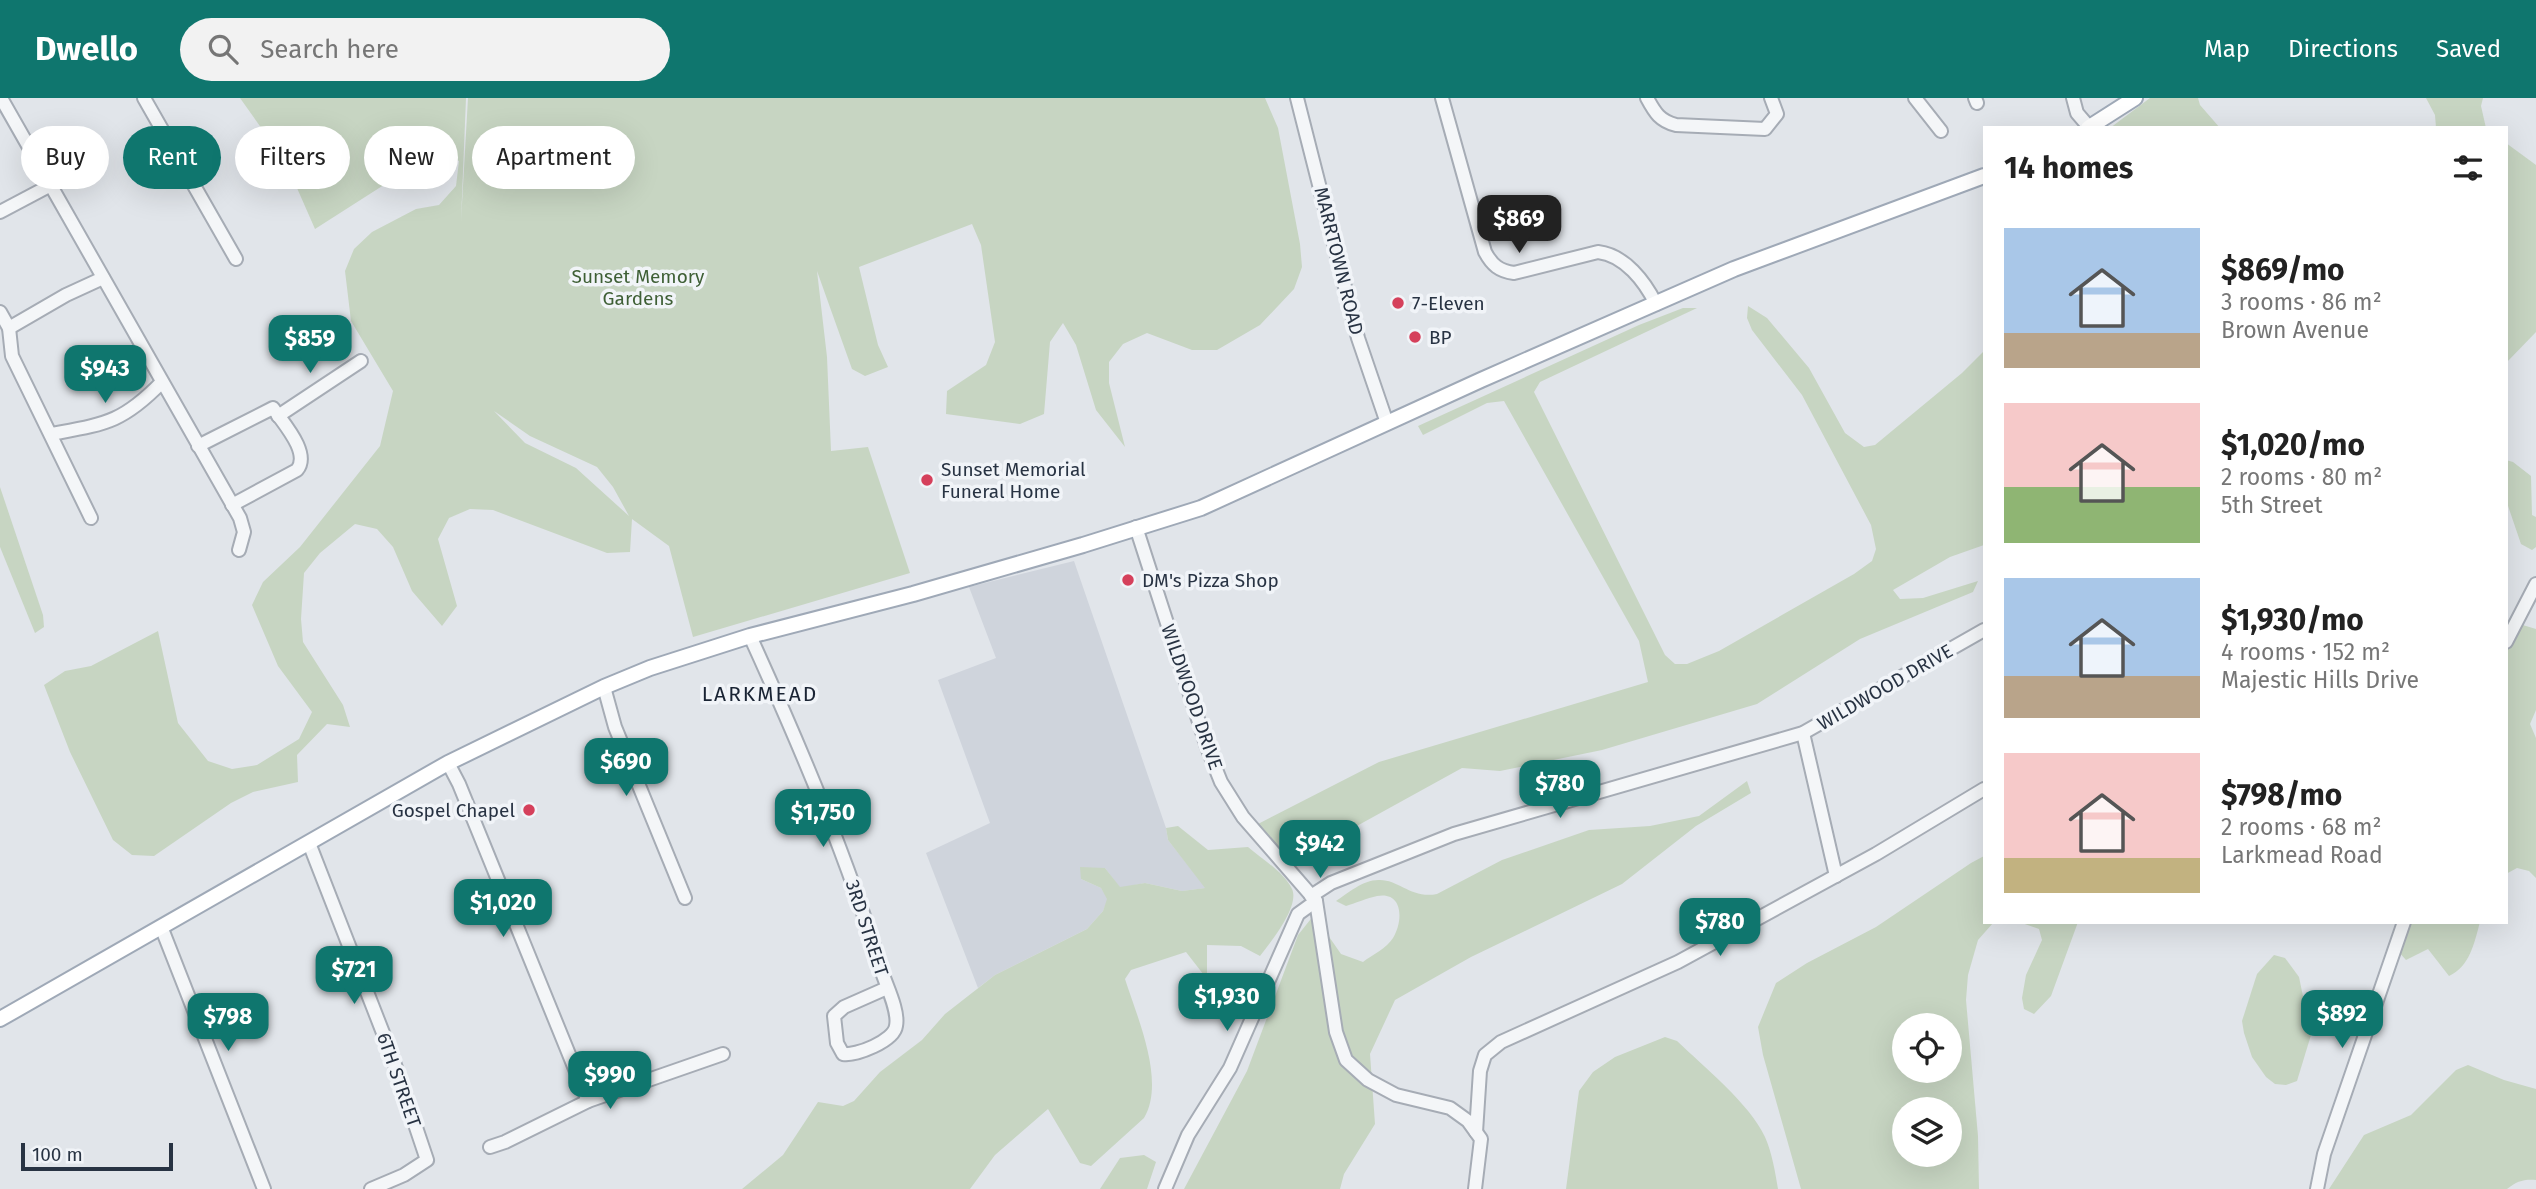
<!DOCTYPE html>
<html lang="en">
<head>
<meta charset="utf-8">
<style>
  body { margin:0; font-family:"Fira Sans",sans-serif; background:#f2f2f2; color:#222; height:100vh; display:flex; flex-direction:column; font-size:26px; white-space:nowrap }
  * { box-sizing:border-box; margin:0 }
  p { font-size:23px; color:#767676 }
  .icon { flex:none; width:38px; height:38px; fill:none; stroke:currentColor; stroke-width:2; stroke-linecap:round; stroke-linejoin:round }
  .map { position:relative; flex:1; overflow:hidden }
  .details { position:absolute; left:1983px; top:28px; width:525px; height:798px; display:flex; flex-direction:column; background:#fff; border-radius:0px; box-shadow:0 7px 28px #0002 }
  .details>* { flex:none }
  .guide { position:absolute; left:21px; top:28px; width:665px; height:63px; display:flex; gap:14px }
  .fabs { position:absolute; left:1892px; top:915px; display:grid; gap:14px }
  .fabs a { display:grid; place-items:center; width:70px; height:70px; border-radius:50%; background:#fff; box-shadow:0 7px 28px #0002; font-size:35px }
  .scale { position:absolute; left:21px; bottom:18px; width:152px; box-sizing:border-box; padding-left:7px; border:4px solid #283343; border-top:0; font-size:19px; line-height:24px; white-space:nowrap; color:#283343; -webkit-text-stroke:5px #f1f4f8; paint-order:stroke }
  .price { position:absolute; translate:-50% -60px; padding:0 16px; border-radius:14px; background:#0f766e; color:#fff; font-size:23px; line-height:46px; filter:drop-shadow(0 2px 4px #0008) }
  .price::after { content:''; position:absolute; left:50%; top:42px; width:21px; height:16px; margin-left:-10px; background:inherit; clip-path:polygon(0 0,100% 0,50% 100%) }
  .price.current { background:#222; color:#fff }
  ul { padding:0; list-style:none }
  li { display:flex; align-items:center; gap:21px; height:175px; padding:0 21px }
  li span { display:grid; place-items:center; flex:none; width:196px; height:140px; border-radius:0px; color:#555 }
  li>.icon { margin-inline-start:auto }
  span .icon { width:84px; height:84px; fill:#fffc; stroke-width:1 }
  li b { font-size:30px }
  h2 { display:flex; justify-content:space-between; align-items:center; height:84px; padding:0 21px; font-size:30px }
  .chip { padding:0 24px; border-radius:32px; background:#fff; box-shadow:0 7px 28px #0002; font-size:24px; line-height:63px }
  .chip.current { background:#0f766e; color:#fff }
  header { display:flex; align-items:center; gap:42px; box-sizing:border-box; height:98px; padding:0 35px; background:#0f766e; color:#fff }
  header strong { font-size:33px }
  nav { display:flex; gap:38px; margin-inline-start:auto; font-size:24px }
  .search { width:490px; height:63px; background:#f2f2f2; display:flex; align-items:center; gap:18px; box-sizing:border-box; padding:0 24px; border-radius:38px; color:#767676; font-size:26px }
  .map>svg:first-child { display:block }
  .built { fill:#cfd4dc }
  .green { fill:#c7d5c2; fill-rule:evenodd }
  .lines { fill:none; stroke-linecap:round; stroke-linejoin:round }
  .minor-casing { stroke:#a6acb5; stroke-width:16 }
  .major-casing { stroke:#9fa9b7; stroke-width:18 }
  .minor { stroke:#f4f6f8; stroke-width:12 }
  .major { stroke:#fff; stroke-width:14 }
  .poi-dot { fill:#d5405b; stroke:#f1f4f8; stroke-width:2.5 }
  .labels { text-anchor:middle; dominant-baseline:central; stroke-width:7; stroke-linejoin:round; paint-order:stroke }
  .street-label { font-size:19px; fill:#283343; stroke:#f1f4f8 }
  .park-label { font-size:19px; fill:#3e5f35; stroke:#f1f4f8 }
  .poi-label { font-size:19px; fill:#283343; stroke:#f1f4f8; text-anchor:start }
  .neighbourhood-label { font-size:21px; letter-spacing:2px; fill:#1a2434; stroke:#f1f4f8 }
</style>
</head>
<body>
<header>
<strong>Dwello</strong>
<div class="search"><svg class="icon" aria-label="search" viewBox="0 0 24 24"><circle cx="10" cy="10" r="6"/><path d="M15 15l6 6"/></svg>Search here</div>
<nav><a>Map</a><a>Directions</a><a>Saved</a></nav>
</header>
<div class="map">
<svg width="2536" height="1091" viewBox="0 0 2536 1091">
  <rect width="100%" height="100%" fill="#e1e5ea"/>
  <polygon class="built" points="1074,463 1166,730 1168,742 1206,790 1182,793 1145,785 1120,790 1105,770 1081,781 1101,790 1108,801 1103,813 1087,831 995,877 978,890 926,755 990,725 938,582 996,560 969,489"/>
  <g class="green">
    <path d="M240,0H466L461,123L468,0H1265L1278,30L1300,146L1302,169L1294,191L1260,227L1217,252H1192L1147,235L1123,246L1109,264V285L1125,349L1096,312L1076,247L1063,225L1050,244L1044,316L1020,326L946,316L947,293L986,267L995,244L981,147L972,126L859,169L878,247L888,269L865,278L852,271L817,173L827,259L831,353L868,349L910,475L693,539L669,448L632,421L630,454L607,455L493,412L470,411L449,420L438,441L457,508L442,528L412,493L393,449L377,431L355,426L320,455L304,475L301,521L303,544L343,607L350,629L327,626L297,657L298,684L253,694L231,705L154,758L132,757L113,742L70,654L44,587L65,573L91,568L158,533L178,625L208,663L232,671L257,667L299,641L312,614L278,568L252,507L263,484L300,449L380,348L393,293L351,223L345,173L354,151L372,134L416,111L439,107L456,88L459,63L437,53L315,131L286,65ZM494,313L530,338L597,369L613,389L629,418L576,370L525,345Z"/>
    <polygon points="2150,0 2198,0 2200,7 2220,30 2110,30"/>
    <polygon points="2426,0 2483,0 2481,8 2486,30 2436,30 2435,17"/>
    <polygon points="2506,45 2536,67 2536,234 2506,265"/>
    <polygon points="1748,208 1767,220 1809,270 1845,335 1864,349 1875,347 1962,275 1984,253 1984,447 1950,459 1893,492 1900,501 1923,500 1978,483 1973,494 1860,541 1757,606 1602,652 1500,673 1462,670 1306,756 1286,757 1258,726 1379,664 1648,584 1639,543 1504,303 1487,305 1423,337 1418,328 1639,227 1683,210 1697,210 1540,284 1534,294 1665,557 1675,566 1687,566 1719,553 1854,476 1872,463 1876,451 1871,427 1802,297 1752,232 1747,220"/>
    <polygon points="2506,362 2513,364 2531,378 2532,417 2536,419 2536,449 2532,452 2521,446 2506,402"/>
    <polygon points="0,389 43,517 44,529 35,535 0,449"/>
    <polygon points="2506,522 2536,531 2536,612 2530,626 2536,640 2536,780 2529,773 2517,770 2506,776"/>
    <path d="M1747,683L1751,695L1696,728L1622,786L1471,859L1395,902L1370,956L1375,1026L1344,1076L1340,1091H1184L1247,973L1298,837L1314,817L1341,856L1363,864C1372,857 1387,850 1393,840C1403,824 1404,793 1377,798C1367,800 1356,805 1346,808L1336,803C1348,795 1364,781 1380,782C1399,782 1412,801 1437,796L1502,762L1589,732L1650,728L1699,718Z"/>
    <path d="M1178,728L1208,752L1248,749C1262,761 1284,774 1292,791C1300,808 1271,844 1260,858L1241,848L1207,847V881L1186,854L1131,872L1125,881C1137,919 1166,983 1144,1020L1091,1068L1080,1065L1048,1011L995,1057L970,1091H742L783,1057L818,1004L843,1008L854,1003L880,974L922,942L945,916L995,877L1087,831L1103,813L1107,801L1101,790L1081,781L1080,769L1105,770L1120,789L1145,785L1182,793L1205,790L1168,742L1166,730Z"/>
    <path d="M1984,758V824H1999L1993,825L1978,842L1968,877L1966,902L1978,1038L1979,1091H1801L1763,957L1758,929L1776,885L1807,865L1876,829L1971,765ZM1904,928H1950V973H1904ZM1904,1012H1950V1057H1904Z"/>
    <polygon points="2019,824 2078,824 2051,898 2034,916 2024,911 2022,900 2026,877 2042,842 2039,831"/>
    <path d="M2409,824H2480C2474,846 2470,868 2449,878L2428,851L2406,862L2398,853Z"/>
    <polygon points="2274,857 2285,860 2299,879 2311,937 2297,983 2286,987 2275,986 2266,979 2252,959 2244,935 2242,923 2257,876"/>
    <path d="M1665,939L1677,943C1703,968 1750,1006 1765,1039C1772,1055 1775,1073 1778,1091H1566L1579,993L1593,974L1615,959Z"/>
    <path d="M2468,967L2504,982L2536,991V1082C2524,1081 2517,1083 2507,1091H2329L2364,1037L2411,1017L2456,972Z"/>
    <polygon points="1144,1057 1156,1064 1147,1091 1100,1091 1120,1060"/>
  </g>
  <g class="lines">
    <g class="minor-casing">
      <g id="minor">
        <polyline points="1,0 240,420 244,434 239,452"/>
        <polyline points="144,0 236,161"/>
        <polyline points="1297,0 1358,240 1387,325"/>
        <path d="M1442,0L1485,154C1492,167 1499,173 1514,175L1598,154C1625,157 1645,184 1656,206"/>
        <path d="M1647,0C1655,15 1660,23 1676,27L1765,31L1777,16L1771,0"/>
        <polyline points="1915,0 1941,33"/>
        <polyline points="1975,0 1977,5"/>
        <polyline points="2073,0 2077,15 2089,29"/>
        <polyline points="0,114 51,87"/>
        <polyline points="0,214 9,230 12,258 91,420"/>
        <polyline points="9,230 66,197 103,180"/>
        <polyline points="278,318 361,263"/>
        <path d="M51,336C105,326 122,325 162,284"/>
        <path d="M198,348L273,310C283,325 311,355 297,372L232,407"/>
        <polyline points="1136,429 1207,649 1221,684 1243,719 1316,803 1336,934 1346,962 1368,982 1396,997 1450,1010 1468,1023 1481,1041 1475,1091"/>
        <path d="M750,538C800,648 848,761 883,877C888,891 899,914 896,928C894,943 856,958 843,956L837,945L834,918L844,909L887,890"/>
        <polyline points="2506,544 2536,486"/>
        <polyline points="604,589 615,629 685,800"/>
        <polyline points="1803,635 1836,778"/>
        <polyline points="448,665 459,686 588,1003"/>
        <polyline points="309,745 392,958 427,1062 404,1077 371,1091"/>
        <polyline points="1311,798 1331,785 1454,736 1803,635 1984,532"/>
        <polyline points="162,831 264,1091"/>
        <polyline points="1476,1034 1480,973 1485,957 1501,944 1678,864 1876,756 1984,691"/>
        <polyline points="490,1049 505,1044 588,1003 723,956"/>
        <polyline points="1165,1091 1188,1037 1230,970 1298,816 1316,803"/>
        <polyline points="2317,1091 2324,1056 2404,824"/>
      </g>
    </g>
    <g class="major-casing">
      <g id="major">
        <polyline points="2088,30 2135,0"/>
        <polyline points="0,921 448,665 604,589 650,570 750,538 913,496 1083,447 1201,410 1481,282 1734,171 1984,78"/>
      </g>
    </g>
    <use href="#minor" class="minor"/>
    <use href="#major" class="major"/>
  </g>
  <g class="poi-dot">
    <circle cx="1398" cy="205" r="7"/>
    <circle cx="1415" cy="239" r="7"/>
    <circle cx="927" cy="382" r="7"/>
    <circle cx="1128" cy="482" r="7"/>
    <circle cx="529" cy="712" r="7"/>
  </g>
  <g class="labels">
    <g class="street-label">
      <text transform="translate(1339 163) rotate(76)">MARRTOWN ROAD</text>
      <text transform="translate(1885 589) rotate(-30)">WILDWOOD DRIVE</text>
      <text transform="translate(1192 599) rotate(71)">WILDWOOD DRIVE</text>
      <text transform="translate(867 830) rotate(72)">3RD STREET</text>
      <text transform="translate(399 982) rotate(71)">6TH STREET</text>
    </g>
    <g class="park-label">
      <text x="638" y="178">Sunset Memory<tspan x="638" dy="22">Gardens</tspan></text>
    </g>
    <g class="poi-label">
      <text x="1412" y="205">7-Eleven</text>
      <text x="1429" y="239">BP</text>
      <text x="941" y="371">Sunset Memorial<tspan x="941" dy="22">Funeral Home</tspan></text>
      <text x="1142" y="482">DM's Pizza Shop</text>
      <text x="515" y="712" text-anchor="end">Gospel Chapel</text>
    </g>
    <g class="neighbourhood-label">
      <text x="760" y="596">LARKMEAD</text>
    </g>
  </g>
</svg>
<div class="fabs">
<a><svg class="icon" aria-label="locate" viewBox="0 0 24 24"><circle cx="12" cy="12" r="6"/><path d="M12 2v4M12 18v4M2 12h4M18 12h4"/></svg></a>
<a><svg class="icon" aria-label="layers" viewBox="0 0 24 24"><path d="M12 4l9 5-9 5-9-5zM3 14l9 5 9-5"/></svg></a>
</div>
<div class="scale">100 m</div>
<b class="price current" style="left:1519px;top:157px">$869</b>
<b class="price" style="left:310px;top:277px">$859</b>
<b class="price" style="left:105px;top:307px">$943</b>
<b class="price" style="left:626px;top:700px">$690</b>
<b class="price" style="left:1560px;top:722px">$780</b>
<b class="price" style="left:823px;top:751px">$1,750</b>
<b class="price" style="left:1320px;top:782px">$942</b>
<b class="price" style="left:503px;top:841px">$1,020</b>
<b class="price" style="left:1720px;top:860px">$780</b>
<b class="price" style="left:354px;top:908px">$721</b>
<b class="price" style="left:1227px;top:935px">$1,930</b>
<b class="price" style="left:2342px;top:952px">$892</b>
<b class="price" style="left:228px;top:955px">$798</b>
<b class="price" style="left:610px;top:1013px">$990</b>
<div class="guide">
<a class="chip">Buy</a>
<a class="chip current">Rent</a>
<a class="chip">Filters</a>
<a class="chip">New</a>
<a class="chip">Apartment</a>
</div>
<section class="details">
<h2>14 homes<svg class="icon" aria-label="filters" viewBox="0 0 24 24"><path d="M4 7h16M4 17h16"/><circle cx="9" cy="7" r="2"/><circle cx="15" cy="17" r="2"/></svg></h2>
<ul>
<li><span style="background:linear-gradient(#a9c7e8 75%,#b9a48a 0)"><svg class="icon" aria-label="home" viewBox="0 0 24 24"><path d="M3 11l9-7 9 7M6 9v11h12V9"/></svg></span><div><b>$869/mo</b><p>3 rooms · 86 m²</p><p>Brown Avenue</p></div></li>
<li><span style="background:linear-gradient(#f6c9c9 60%,#8fb573 0)"><svg class="icon" aria-label="home" viewBox="0 0 24 24"><path d="M3 11l9-7 9 7M6 9v11h12V9"/></svg></span><div><b>$1,020/mo</b><p>2 rooms · 80 m²</p><p>5th Street</p></div></li>
<li><span style="background:linear-gradient(#a9c7e8 70%,#b9a48a 0)"><svg class="icon" aria-label="home" viewBox="0 0 24 24"><path d="M3 11l9-7 9 7M6 9v11h12V9"/></svg></span><div><b>$1,930/mo</b><p>4 rooms · 152 m²</p><p>Majestic Hills Drive</p></div></li>
<li><span style="background:linear-gradient(#f6c9c9 75%,#c2b280 0)"><svg class="icon" aria-label="home" viewBox="0 0 24 24"><path d="M3 11l9-7 9 7M6 9v11h12V9"/></svg></span><div><b>$798/mo</b><p>2 rooms · 68 m²</p><p>Larkmead Road</p></div></li>
</ul>
</section>
</div>
</body>
</html>
